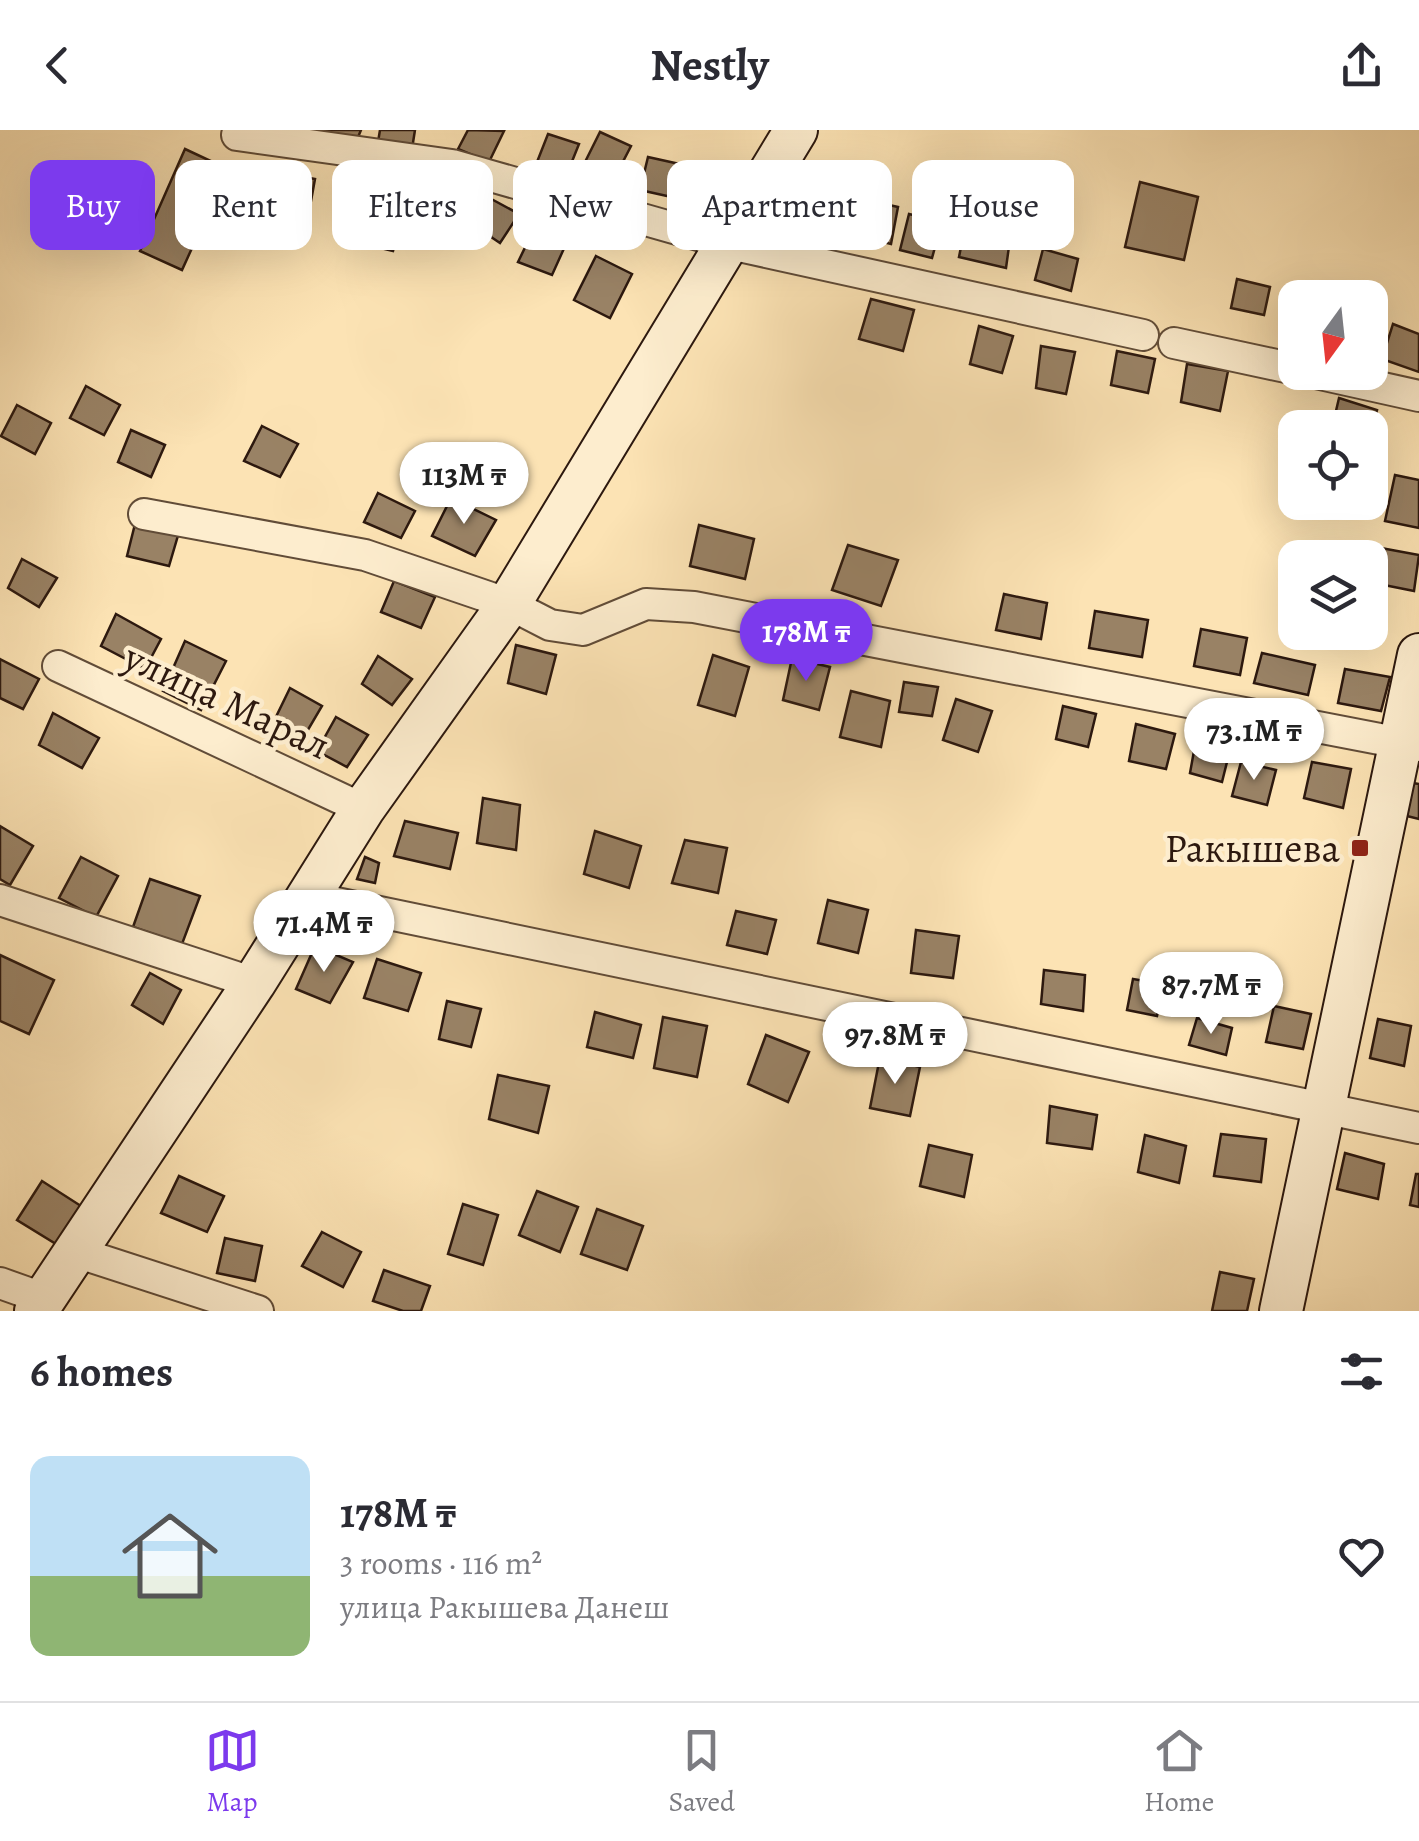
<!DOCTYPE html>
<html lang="en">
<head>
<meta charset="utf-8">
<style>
  body { margin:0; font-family:Alegreya,serif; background:#f7f7f7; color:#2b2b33; height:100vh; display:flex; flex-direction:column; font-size:38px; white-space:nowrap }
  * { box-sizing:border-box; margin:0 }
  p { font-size:32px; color:#7c7c81 }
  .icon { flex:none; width:55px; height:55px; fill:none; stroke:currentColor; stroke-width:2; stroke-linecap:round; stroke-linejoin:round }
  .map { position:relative; height:1181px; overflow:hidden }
  .drawer { display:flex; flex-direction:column; background:#fff; flex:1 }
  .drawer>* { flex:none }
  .hud { position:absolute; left:30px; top:30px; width:1360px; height:90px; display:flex; gap:20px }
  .needle { width:65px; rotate:195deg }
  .controls { position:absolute; left:1278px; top:150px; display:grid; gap:20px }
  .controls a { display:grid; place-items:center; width:110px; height:110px; border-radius:20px; background:#fff; box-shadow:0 10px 40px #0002; font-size:50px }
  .price { position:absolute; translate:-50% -85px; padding:0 22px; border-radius:35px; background:#fff; color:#222; font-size:32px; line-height:65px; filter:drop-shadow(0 2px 5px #0008) }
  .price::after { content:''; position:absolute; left:50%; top:60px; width:30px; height:22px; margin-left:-15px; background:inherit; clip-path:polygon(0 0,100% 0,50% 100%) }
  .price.selected { background:#7c3aed; color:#fff }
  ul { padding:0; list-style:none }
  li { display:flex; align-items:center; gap:30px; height:250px; padding:0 30px }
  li+li { border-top:2px solid #e1e1e2 }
  li span { display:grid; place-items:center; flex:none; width:280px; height:200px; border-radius:20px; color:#555 }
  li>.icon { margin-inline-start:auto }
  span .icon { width:120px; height:120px; fill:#fffc; stroke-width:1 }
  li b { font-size:42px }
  h2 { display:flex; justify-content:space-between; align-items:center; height:120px; padding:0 30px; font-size:42px }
  .chip { padding:0 35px; border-radius:20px; background:#fff; box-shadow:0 10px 40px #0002; font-size:35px; line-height:90px }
  .chip.selected { background:#7c3aed; color:#fff }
  header { display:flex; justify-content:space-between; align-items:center; height:130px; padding:0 30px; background:#fff; font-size:45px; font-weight:600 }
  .tab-bar { display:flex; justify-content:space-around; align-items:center; height:140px; border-top:2px solid #e1e1e2; background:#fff; font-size:28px; color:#7c7c81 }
  .tab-bar a { display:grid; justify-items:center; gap:5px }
  .tab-bar .selected { color:#7c3aed }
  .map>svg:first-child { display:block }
  .building { fill:#998265; stroke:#2d190f; stroke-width:2.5 }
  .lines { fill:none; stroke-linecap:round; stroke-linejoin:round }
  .street-casing { stroke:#614c38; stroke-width:34 }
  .secondary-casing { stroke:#2d190f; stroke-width:46 }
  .street { stroke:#fdedce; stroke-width:30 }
  .secondary { stroke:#fdedce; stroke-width:42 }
  .poi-dot { fill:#8f2418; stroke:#fdedce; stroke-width:4 }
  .labels { text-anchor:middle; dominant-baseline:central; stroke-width:9; stroke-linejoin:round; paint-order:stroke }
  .street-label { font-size:40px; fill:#2d190f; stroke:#fdedce }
  .poi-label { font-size:40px; fill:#2d190f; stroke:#fdedce; text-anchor:end }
</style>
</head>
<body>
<header><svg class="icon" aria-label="back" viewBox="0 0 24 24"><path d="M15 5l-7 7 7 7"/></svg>Nestly<svg class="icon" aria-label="share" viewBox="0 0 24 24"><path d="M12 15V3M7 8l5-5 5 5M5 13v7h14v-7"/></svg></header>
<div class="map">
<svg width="1419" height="1181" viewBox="0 0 1419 1181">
  <rect width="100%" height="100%" fill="#fce3b4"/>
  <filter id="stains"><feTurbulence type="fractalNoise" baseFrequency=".002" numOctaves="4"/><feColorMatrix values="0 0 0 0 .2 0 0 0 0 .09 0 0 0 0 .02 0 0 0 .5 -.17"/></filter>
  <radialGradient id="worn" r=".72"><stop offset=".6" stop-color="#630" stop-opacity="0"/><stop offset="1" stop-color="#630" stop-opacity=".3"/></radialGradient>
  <g class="building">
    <polygon points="320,0 361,0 356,12"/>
    <polygon points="380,0 415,0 412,19 378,12"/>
    <polygon points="468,0 504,1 489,32 458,19"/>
    <polygon points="600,2 631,16 614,49 583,36"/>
    <polygon points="548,4 579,14 567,44 537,32"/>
    <polygon points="185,19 228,39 182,140 140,121"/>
    <polygon points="648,27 684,35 676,68 640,60"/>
    <polygon points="268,40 315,49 309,82 262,72"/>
    <polygon points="1140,52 1198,67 1184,130 1125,117"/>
    <polygon points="789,64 828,81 815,111 775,95"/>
    <polygon points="484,65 519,84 500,113 466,90"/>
    <polygon points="858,68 898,77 891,114 850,104"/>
    <polygon points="359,77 402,88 393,121 351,111"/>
    <polygon points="909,84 942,92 932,128 900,120"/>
    <polygon points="966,92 1011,102 1006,138 959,127"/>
    <polygon points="533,101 566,114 552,145 518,132"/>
    <polygon points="1043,119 1078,129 1071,161 1035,150"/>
    <polygon points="596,126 632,144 610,188 574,170"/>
    <polygon points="1237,149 1270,157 1264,185 1231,178"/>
    <polygon points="871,169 914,180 903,221 859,209"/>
    <polygon points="1295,174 1295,210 1288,208"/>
    <polygon points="1393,194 1419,204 1419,242 1382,229"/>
    <polygon points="979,196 1013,206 1002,243 970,234"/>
    <polygon points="1041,216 1075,222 1066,264 1036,258"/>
    <polygon points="1117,221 1155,229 1148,263 1111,255"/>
    <polygon points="1187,234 1228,241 1220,281 1181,272"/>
    <polygon points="86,256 120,275 104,305 70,288"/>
    <polygon points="1339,268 1377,280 1370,307 1370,298 1332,298"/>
    <polygon points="17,275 51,293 35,324 1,306"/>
    <polygon points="262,296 298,314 280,347 244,331"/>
    <polygon points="131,300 165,315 151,347 118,332"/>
    <polygon points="1395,345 1419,350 1419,398 1385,391"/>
    <polygon points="378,363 415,381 401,408 364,392"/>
    <polygon points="451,368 496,390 475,426 432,406"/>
    <polygon points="136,390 179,402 169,436 127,426"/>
    <polygon points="699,395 754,409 745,449 690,436"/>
    <polygon points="848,415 898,430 881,476 832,460"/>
    <polygon points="1381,418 1419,425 1414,461 1374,453"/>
    <polygon points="22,429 57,448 39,477 8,458"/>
    <polygon points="394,451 435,467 421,498 381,482"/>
    <polygon points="1004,464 1047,473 1041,509 996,500"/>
    <polygon points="1095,481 1148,490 1142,527 1089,518"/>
    <polygon points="116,484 161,509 145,539 101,516"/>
    <polygon points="1201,499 1247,508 1240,545 1194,536"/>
    <polygon points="185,511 226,531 201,580 163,561"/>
    <polygon points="516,515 556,525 546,564 508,553"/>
    <polygon points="1262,523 1315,535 1308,565 1254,553"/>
    <polygon points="713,525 749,537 735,586 698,575"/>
    <polygon points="378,526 412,549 392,575 362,554"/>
    <polygon points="792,528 830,537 819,580 783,570"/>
    <polygon points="0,529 39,549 23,579 0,568"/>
    <polygon points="1345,539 1390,547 1381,581 1338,573"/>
    <polygon points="904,552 938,557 932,586 899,582"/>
    <polygon points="290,558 322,576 302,610 273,593"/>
    <polygon points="851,561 890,571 881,617 840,607"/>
    <polygon points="956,569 992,581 978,622 943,610"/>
    <polygon points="1063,576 1096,584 1088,617 1056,609"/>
    <polygon points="53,583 99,608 82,638 39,615"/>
    <polygon points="336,587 368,605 347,637 317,621"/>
    <polygon points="1136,594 1175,604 1166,639 1129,631"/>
    <polygon points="1196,610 1231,616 1222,652 1190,643"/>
    <polygon points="1241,632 1276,640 1267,675 1232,666"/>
    <polygon points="1312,632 1351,639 1343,678 1304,668"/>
    <polygon points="1413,653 1419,654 1419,689 1407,686"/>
    <polygon points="483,668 520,675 516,720 477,713"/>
    <polygon points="405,691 458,703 450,739 394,726"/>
    <polygon points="0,696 33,716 10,755 0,749"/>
    <polygon points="595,701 641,716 629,758 584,744"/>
    <polygon points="685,710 727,718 718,763 672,753"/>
    <polygon points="81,727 118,746 96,787 59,768"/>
    <polygon points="365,727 379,733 375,753 357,749"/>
    <polygon points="150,749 200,766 182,814 133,797"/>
    <polygon points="828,770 868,780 858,823 818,813"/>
    <polygon points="736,781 776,790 767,824 727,815"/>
    <polygon points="916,800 959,806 953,848 911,843"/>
    <polygon points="315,816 353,832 330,873 296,859"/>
    <polygon points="0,825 54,850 29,904 0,891"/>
    <polygon points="377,829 421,843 408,881 364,868"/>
    <polygon points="1044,840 1085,845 1083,881 1041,874"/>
    <polygon points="150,843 181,860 163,894 132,875"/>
    <polygon points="1133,849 1163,854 1157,886 1127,880"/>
    <polygon points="447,871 481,879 471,917 439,909"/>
    <polygon points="1274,876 1311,884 1303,919 1266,912"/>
    <polygon points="595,882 641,895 633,928 587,917"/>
    <polygon points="663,887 707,896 697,947 654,938"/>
    <polygon points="1197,888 1232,898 1226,925 1189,915"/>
    <polygon points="1378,889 1411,896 1404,936 1370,928"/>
    <polygon points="766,905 809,922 788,972 748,954"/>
    <polygon points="880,927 920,937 910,986 870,978"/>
    <polygon points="498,945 549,956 538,1003 489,989"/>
    <polygon points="1050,976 1097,985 1092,1019 1047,1013"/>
    <polygon points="1221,1004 1266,1009 1261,1052 1214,1046"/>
    <polygon points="1145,1005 1186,1016 1179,1053 1138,1042"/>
    <polygon points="929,1015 972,1025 964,1067 920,1056"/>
    <polygon points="1345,1023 1384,1034 1378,1069 1337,1059"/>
    <polygon points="1416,1044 1419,1044 1419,1077 1410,1075"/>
    <polygon points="179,1046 224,1066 207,1102 161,1083"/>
    <polygon points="42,1051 81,1076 56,1114 17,1090"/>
    <polygon points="537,1061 578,1077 560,1122 519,1105"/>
    <polygon points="463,1074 498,1085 483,1135 448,1124"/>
    <polygon points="597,1079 643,1096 627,1140 581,1124"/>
    <polygon points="322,1102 361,1122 343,1157 302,1136"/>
    <polygon points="225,1108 262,1116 255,1151 217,1143"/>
    <polygon points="384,1140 430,1156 421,1181 403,1181 373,1171"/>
    <polygon points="1220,1142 1254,1149 1247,1181 1212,1181"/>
  </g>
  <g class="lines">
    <g class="street-casing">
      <g id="street">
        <polyline points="237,5 452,35 730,114 1143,205"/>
        <polyline points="1174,213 1295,239"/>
        <polyline points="1311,242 1419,266"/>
        <polyline points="144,384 365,425 509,474 550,495 583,500 646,474 694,477 1416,616"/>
        <polyline points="58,536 363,679"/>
        <polyline points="307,767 1419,998"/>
        <polyline points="0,770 254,853"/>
        <polyline points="76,1122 258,1181"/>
        <polyline points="0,1153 45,1169"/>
      </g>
    </g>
    <g class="secondary-casing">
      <g id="secondary">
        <polyline points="36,1181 254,853 363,679 509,474 796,0"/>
        <polyline points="1281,1181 1419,525"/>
      </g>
    </g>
    <use href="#street" class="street"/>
    <use href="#secondary" class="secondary"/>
  </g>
  <rect class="poi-dot" x="1350" y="708" width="20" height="20" rx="5"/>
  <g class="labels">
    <g class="street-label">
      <text transform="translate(227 571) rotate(25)">улица Марал</text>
    </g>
    <g class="poi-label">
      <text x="1340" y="718">Ракышева</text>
    </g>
  </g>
  <rect width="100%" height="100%" filter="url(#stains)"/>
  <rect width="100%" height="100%" fill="url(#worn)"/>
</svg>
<div class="controls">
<a><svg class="needle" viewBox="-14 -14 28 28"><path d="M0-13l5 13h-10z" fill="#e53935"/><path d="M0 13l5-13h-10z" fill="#7c7c81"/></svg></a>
<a><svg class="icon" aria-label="locate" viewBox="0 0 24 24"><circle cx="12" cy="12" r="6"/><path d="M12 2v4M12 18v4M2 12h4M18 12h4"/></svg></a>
<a><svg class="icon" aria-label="layers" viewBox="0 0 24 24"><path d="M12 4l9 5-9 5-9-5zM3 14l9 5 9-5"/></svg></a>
</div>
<b class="price" style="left:464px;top:397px">113M ₸</b>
<b class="price selected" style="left:806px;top:554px">178M ₸</b>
<b class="price" style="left:1254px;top:653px">73.1M ₸</b>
<b class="price" style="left:324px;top:845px">71.4M ₸</b>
<b class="price" style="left:1211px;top:907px">87.7M ₸</b>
<b class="price" style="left:895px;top:957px">97.8M ₸</b>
<div class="hud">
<a class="chip selected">Buy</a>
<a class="chip">Rent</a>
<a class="chip">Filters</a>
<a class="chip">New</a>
<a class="chip">Apartment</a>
<a class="chip">House</a>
</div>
</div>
<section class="drawer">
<h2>6 homes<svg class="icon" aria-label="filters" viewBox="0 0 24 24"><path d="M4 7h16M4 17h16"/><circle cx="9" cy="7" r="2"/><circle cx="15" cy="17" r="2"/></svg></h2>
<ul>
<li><span style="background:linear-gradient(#bfe0f5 60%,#8fb573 0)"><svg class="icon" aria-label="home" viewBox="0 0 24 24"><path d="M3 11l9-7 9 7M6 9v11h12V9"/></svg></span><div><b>178M ₸</b><p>3 rooms · 116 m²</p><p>улица Ракышева Данеш</p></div><svg class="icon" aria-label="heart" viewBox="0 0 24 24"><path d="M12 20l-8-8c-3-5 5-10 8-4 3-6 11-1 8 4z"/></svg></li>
</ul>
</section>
<nav class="tab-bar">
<a class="selected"><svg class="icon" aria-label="map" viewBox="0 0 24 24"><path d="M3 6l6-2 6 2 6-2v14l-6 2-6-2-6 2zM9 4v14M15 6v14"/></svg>Map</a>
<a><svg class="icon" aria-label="saved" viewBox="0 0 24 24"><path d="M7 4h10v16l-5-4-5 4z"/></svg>Saved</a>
<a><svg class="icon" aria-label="home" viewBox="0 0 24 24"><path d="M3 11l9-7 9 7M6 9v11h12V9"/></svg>Home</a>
</nav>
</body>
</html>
